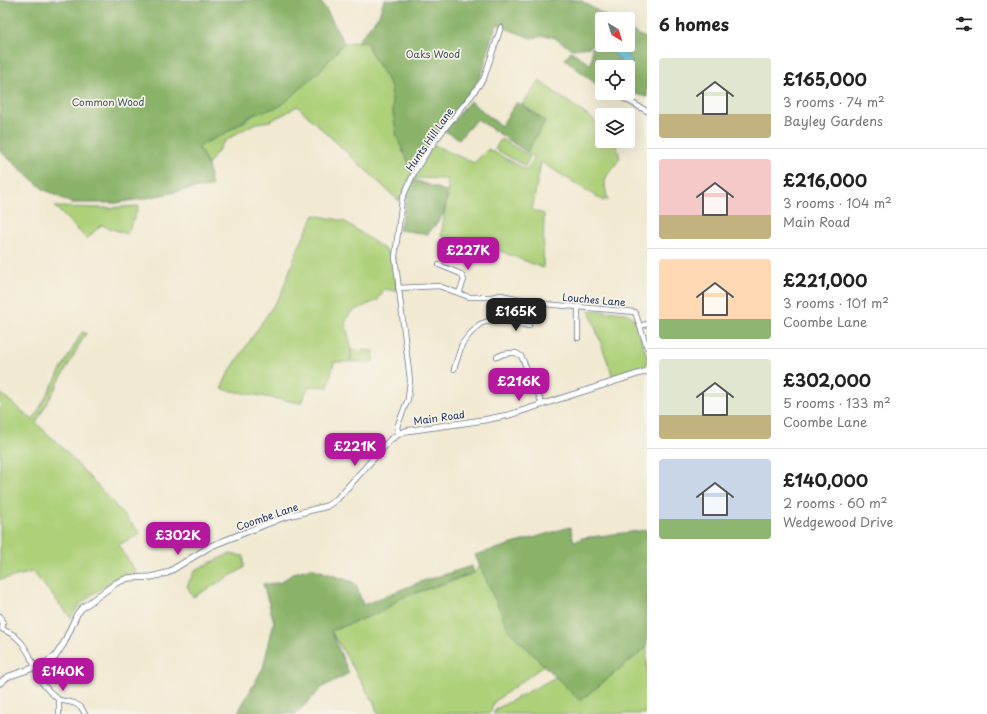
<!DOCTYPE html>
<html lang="en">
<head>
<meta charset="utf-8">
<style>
  body { margin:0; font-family:"Playpen Sans",sans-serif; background:#f6f6f6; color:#222; height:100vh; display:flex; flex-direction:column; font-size:15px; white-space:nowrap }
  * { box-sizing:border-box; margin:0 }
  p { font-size:13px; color:#767676 }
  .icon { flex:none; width:22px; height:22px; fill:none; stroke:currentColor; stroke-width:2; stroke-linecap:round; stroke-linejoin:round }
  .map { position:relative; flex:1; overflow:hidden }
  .drawer { display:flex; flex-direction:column; background:#fff; width:340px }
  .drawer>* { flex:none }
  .needle { width:26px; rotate:142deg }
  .fabs { position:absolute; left:595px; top:12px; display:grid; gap:8px }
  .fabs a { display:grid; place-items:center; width:40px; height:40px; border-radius:4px; background:#fff; box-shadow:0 4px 16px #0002; font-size:20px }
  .price { position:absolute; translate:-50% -34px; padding:0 9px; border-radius:8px; background:#b5179e; color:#fff; font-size:13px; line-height:26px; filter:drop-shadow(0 1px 2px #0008) }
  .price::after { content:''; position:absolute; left:50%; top:24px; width:12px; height:9px; margin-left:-6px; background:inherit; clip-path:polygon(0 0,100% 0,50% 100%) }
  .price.current { background:#222; color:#fff }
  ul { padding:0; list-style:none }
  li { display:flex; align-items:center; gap:12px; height:100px; padding:0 12px }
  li+li { border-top:1px solid #e0e0e0 }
  li span { display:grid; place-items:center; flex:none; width:112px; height:80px; border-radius:4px; color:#555 }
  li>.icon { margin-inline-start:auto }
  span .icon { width:48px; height:48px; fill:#fffc; stroke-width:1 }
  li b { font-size:17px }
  h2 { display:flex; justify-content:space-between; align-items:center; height:48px; padding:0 12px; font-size:17px }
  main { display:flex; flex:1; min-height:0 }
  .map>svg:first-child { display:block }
  .green { fill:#add079; stroke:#64806c }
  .forest { fill:#8ab269; stroke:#527064 }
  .water { fill:#59bfd7; stroke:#3a779a }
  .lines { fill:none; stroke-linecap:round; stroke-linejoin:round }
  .minor-casing { stroke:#667087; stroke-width:6 }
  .tertiary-casing { stroke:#667087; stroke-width:7 }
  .minor { stroke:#fff; stroke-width:4.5 }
  .tertiary { stroke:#fff; stroke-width:5.5 }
  .labels { text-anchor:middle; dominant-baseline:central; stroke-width:3.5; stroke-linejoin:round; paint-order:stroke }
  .park-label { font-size:10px; fill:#405765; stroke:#f7f3e8 }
  .street-label { font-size:10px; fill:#1b2f5e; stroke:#f7f3e8 }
</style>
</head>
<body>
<main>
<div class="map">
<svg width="647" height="714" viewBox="0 0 647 714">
  <rect width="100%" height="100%" fill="#f7f3e8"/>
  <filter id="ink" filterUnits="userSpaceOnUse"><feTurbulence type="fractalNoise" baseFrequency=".025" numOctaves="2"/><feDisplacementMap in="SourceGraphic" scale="8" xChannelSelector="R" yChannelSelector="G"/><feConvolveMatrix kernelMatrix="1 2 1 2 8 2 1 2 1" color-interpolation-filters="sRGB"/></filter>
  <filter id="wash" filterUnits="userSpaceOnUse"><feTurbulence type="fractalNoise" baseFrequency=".012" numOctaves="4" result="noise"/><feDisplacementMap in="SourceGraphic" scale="16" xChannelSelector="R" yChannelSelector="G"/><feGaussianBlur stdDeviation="0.9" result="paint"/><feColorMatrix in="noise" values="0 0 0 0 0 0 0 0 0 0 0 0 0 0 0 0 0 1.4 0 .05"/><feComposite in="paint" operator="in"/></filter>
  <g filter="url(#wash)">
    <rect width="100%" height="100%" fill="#f1e9d2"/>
    <g class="green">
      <polygon points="366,41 373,57 391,86 393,99 413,170 399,201 297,106 286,113 270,121 256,123 239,132 224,142 208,165 199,148 204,143 214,139 239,125 322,69 344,43"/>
      <path d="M539,81L602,126V141H615L620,158C607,179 601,173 608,200H602L541,162L532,210L544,214L543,268L475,241L441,236L448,193L447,179L413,178L434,145L474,163L488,149L527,170L534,157L527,152L545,121L522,104Z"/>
      <polygon points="501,139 530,156 525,166 495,149"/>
      <polygon points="139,206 127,234 101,225 87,239 55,207 108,208"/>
      <polygon points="314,215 344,221 394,256 397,289 395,291 384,289 378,300 351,312 345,323 351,346 350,362 334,362 328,387 309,386 301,403 221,389 229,372 281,294 297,251"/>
      <polygon points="589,310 626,313 634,318 647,356 647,364 642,368 613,377"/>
      <path d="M82,332L86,333L36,423L63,448L141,534L118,545L136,572C115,580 81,596 71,618L33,572L0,580V393L33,420Z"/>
      <polygon points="351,350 374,351 373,362 351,362"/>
      <polygon points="229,554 244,556 244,568 193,597 187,586 195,570"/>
      <polygon points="481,565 546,664 495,701 489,714 378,714 374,703 331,631 383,611 401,598 474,573"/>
      <polygon points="647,647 647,714 493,714 496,709 556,677 580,700"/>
    </g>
    <g class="forest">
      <polygon points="0,0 319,0 326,9 344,43 322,69 281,106 252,115 229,131 214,139 204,143 199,148 208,165 212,187 190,189 142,199 116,203 71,203 43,189 0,151"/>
      <polygon points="384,0 580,0 611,19 602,19 602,28 599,29 602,32 602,36 590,47 572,49 553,37 545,36 531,38 505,28 497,24 491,39 482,74 468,95 431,141 413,170 403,152 397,137 393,114 391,86 373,57 366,41 357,42 379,15"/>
      <polygon points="628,29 647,39 647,97 628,92 628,67 602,67 602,89 565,59 571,51 591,65 591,60 592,60 592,48 602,39 602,45 628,45"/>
      <polygon points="470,101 501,126 517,102 545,121 527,152 477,119 459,139 445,131"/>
      <polygon points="412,179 448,192 443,215 428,234 399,230"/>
      <polygon points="570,527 574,541 579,540 582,538 647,530 647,647 580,701 509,631 475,555"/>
      <polygon points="472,566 474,573 401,598 383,611 331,631 349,673 323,687 296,714 237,714 263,668 274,622 263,584 279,583 294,573 311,568 353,582 356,585 363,605 420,582"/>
    </g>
    <polygon class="water" points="617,49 625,52 633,63 628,65 623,65 614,54 613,50"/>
  </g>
  <g filter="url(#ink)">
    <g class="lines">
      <g class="minor-casing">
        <g id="minor">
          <polyline points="623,98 647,111"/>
          <polyline points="439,265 461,274 464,280 459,293"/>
          <polyline points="398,288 439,286 469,297 491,297 501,295 544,304 635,312 647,347"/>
          <polyline points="578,307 578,338"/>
          <polyline points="505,321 529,326"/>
          <polyline points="640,326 647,324"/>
          <polyline points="497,357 503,354 512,353 516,353 521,356 527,369 534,382 542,405"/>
          <polyline points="454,369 462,344 469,335 480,324 491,320 505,321 510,297"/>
          <polyline points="399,434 397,427 408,399 410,380 395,257 402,199 415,171 427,152 445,128 472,95 484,78 501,27"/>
          <polyline points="0,616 3,624 2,629 14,635 22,643 29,654 42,683 49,691 59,700 74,703 81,707 85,714"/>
          <polyline points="59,700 59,714"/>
        </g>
      </g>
      <g class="tertiary-casing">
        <polyline id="tertiary" points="0,683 7,677 39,666 55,657 64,643 77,614 82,608 116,583 128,578 151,577 167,573 211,546 284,517 327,506 337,499 391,439 399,434 406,431 484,420 509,415 647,371"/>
      </g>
      <use href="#minor" class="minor"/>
      <use href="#tertiary" class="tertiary"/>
    </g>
  </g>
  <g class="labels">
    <g class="park-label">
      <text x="433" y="53">Oaks Wood</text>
      <text x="108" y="101">Common Wood</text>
    </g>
    <g class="street-label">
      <text transform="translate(429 139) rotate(-55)">Hunts Hill Lane</text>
      <text transform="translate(594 299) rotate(5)">Louches Lane</text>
      <text transform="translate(439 417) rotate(-8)">Main Road</text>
      <text transform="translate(267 516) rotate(-19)">Coombe Lane</text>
    </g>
  </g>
</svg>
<div class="fabs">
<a><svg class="needle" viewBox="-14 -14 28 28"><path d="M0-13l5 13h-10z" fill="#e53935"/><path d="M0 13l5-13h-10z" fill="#767676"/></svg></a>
<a><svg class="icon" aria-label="locate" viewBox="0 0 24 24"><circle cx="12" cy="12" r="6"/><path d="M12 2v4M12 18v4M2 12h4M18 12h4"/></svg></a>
<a><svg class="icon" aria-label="layers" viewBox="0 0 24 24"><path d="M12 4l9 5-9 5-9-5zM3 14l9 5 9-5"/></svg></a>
</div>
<b class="price" style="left:468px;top:271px">£227K</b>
<b class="price current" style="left:516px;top:332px">£165K</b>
<b class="price" style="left:519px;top:402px">£216K</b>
<b class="price" style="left:355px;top:467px">£221K</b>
<b class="price" style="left:178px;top:556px">£302K</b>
<b class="price" style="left:63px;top:692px">£140K</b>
</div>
<section class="drawer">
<h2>6 homes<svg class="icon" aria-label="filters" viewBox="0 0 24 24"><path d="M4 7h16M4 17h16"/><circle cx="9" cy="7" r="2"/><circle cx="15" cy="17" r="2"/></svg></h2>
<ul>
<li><span style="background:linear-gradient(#dfe7d0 70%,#c2b280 0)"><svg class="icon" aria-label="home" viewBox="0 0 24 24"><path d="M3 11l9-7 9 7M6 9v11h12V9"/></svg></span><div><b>£165,000</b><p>3 rooms · 74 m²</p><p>Bayley Gardens</p></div></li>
<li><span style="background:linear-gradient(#f6c9c9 70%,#c2b280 0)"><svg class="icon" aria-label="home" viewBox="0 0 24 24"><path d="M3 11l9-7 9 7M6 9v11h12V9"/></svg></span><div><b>£216,000</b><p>3 rooms · 104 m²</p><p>Main Road</p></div></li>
<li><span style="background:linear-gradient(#ffd9b3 75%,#8fb573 0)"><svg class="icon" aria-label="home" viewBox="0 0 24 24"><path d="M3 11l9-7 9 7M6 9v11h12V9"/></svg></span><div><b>£221,000</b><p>3 rooms · 101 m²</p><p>Coombe Lane</p></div></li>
<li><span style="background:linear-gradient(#dfe7d0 70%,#c2b280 0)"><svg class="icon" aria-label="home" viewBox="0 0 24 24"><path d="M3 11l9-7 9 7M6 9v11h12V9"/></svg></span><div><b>£302,000</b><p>5 rooms · 133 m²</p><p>Coombe Lane</p></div></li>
<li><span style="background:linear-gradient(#c9d6e8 75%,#8fb573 0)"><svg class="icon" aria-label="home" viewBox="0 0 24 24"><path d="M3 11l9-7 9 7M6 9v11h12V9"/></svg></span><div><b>£140,000</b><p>2 rooms · 60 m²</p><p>Wedgewood Drive</p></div></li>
</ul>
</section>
</main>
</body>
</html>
